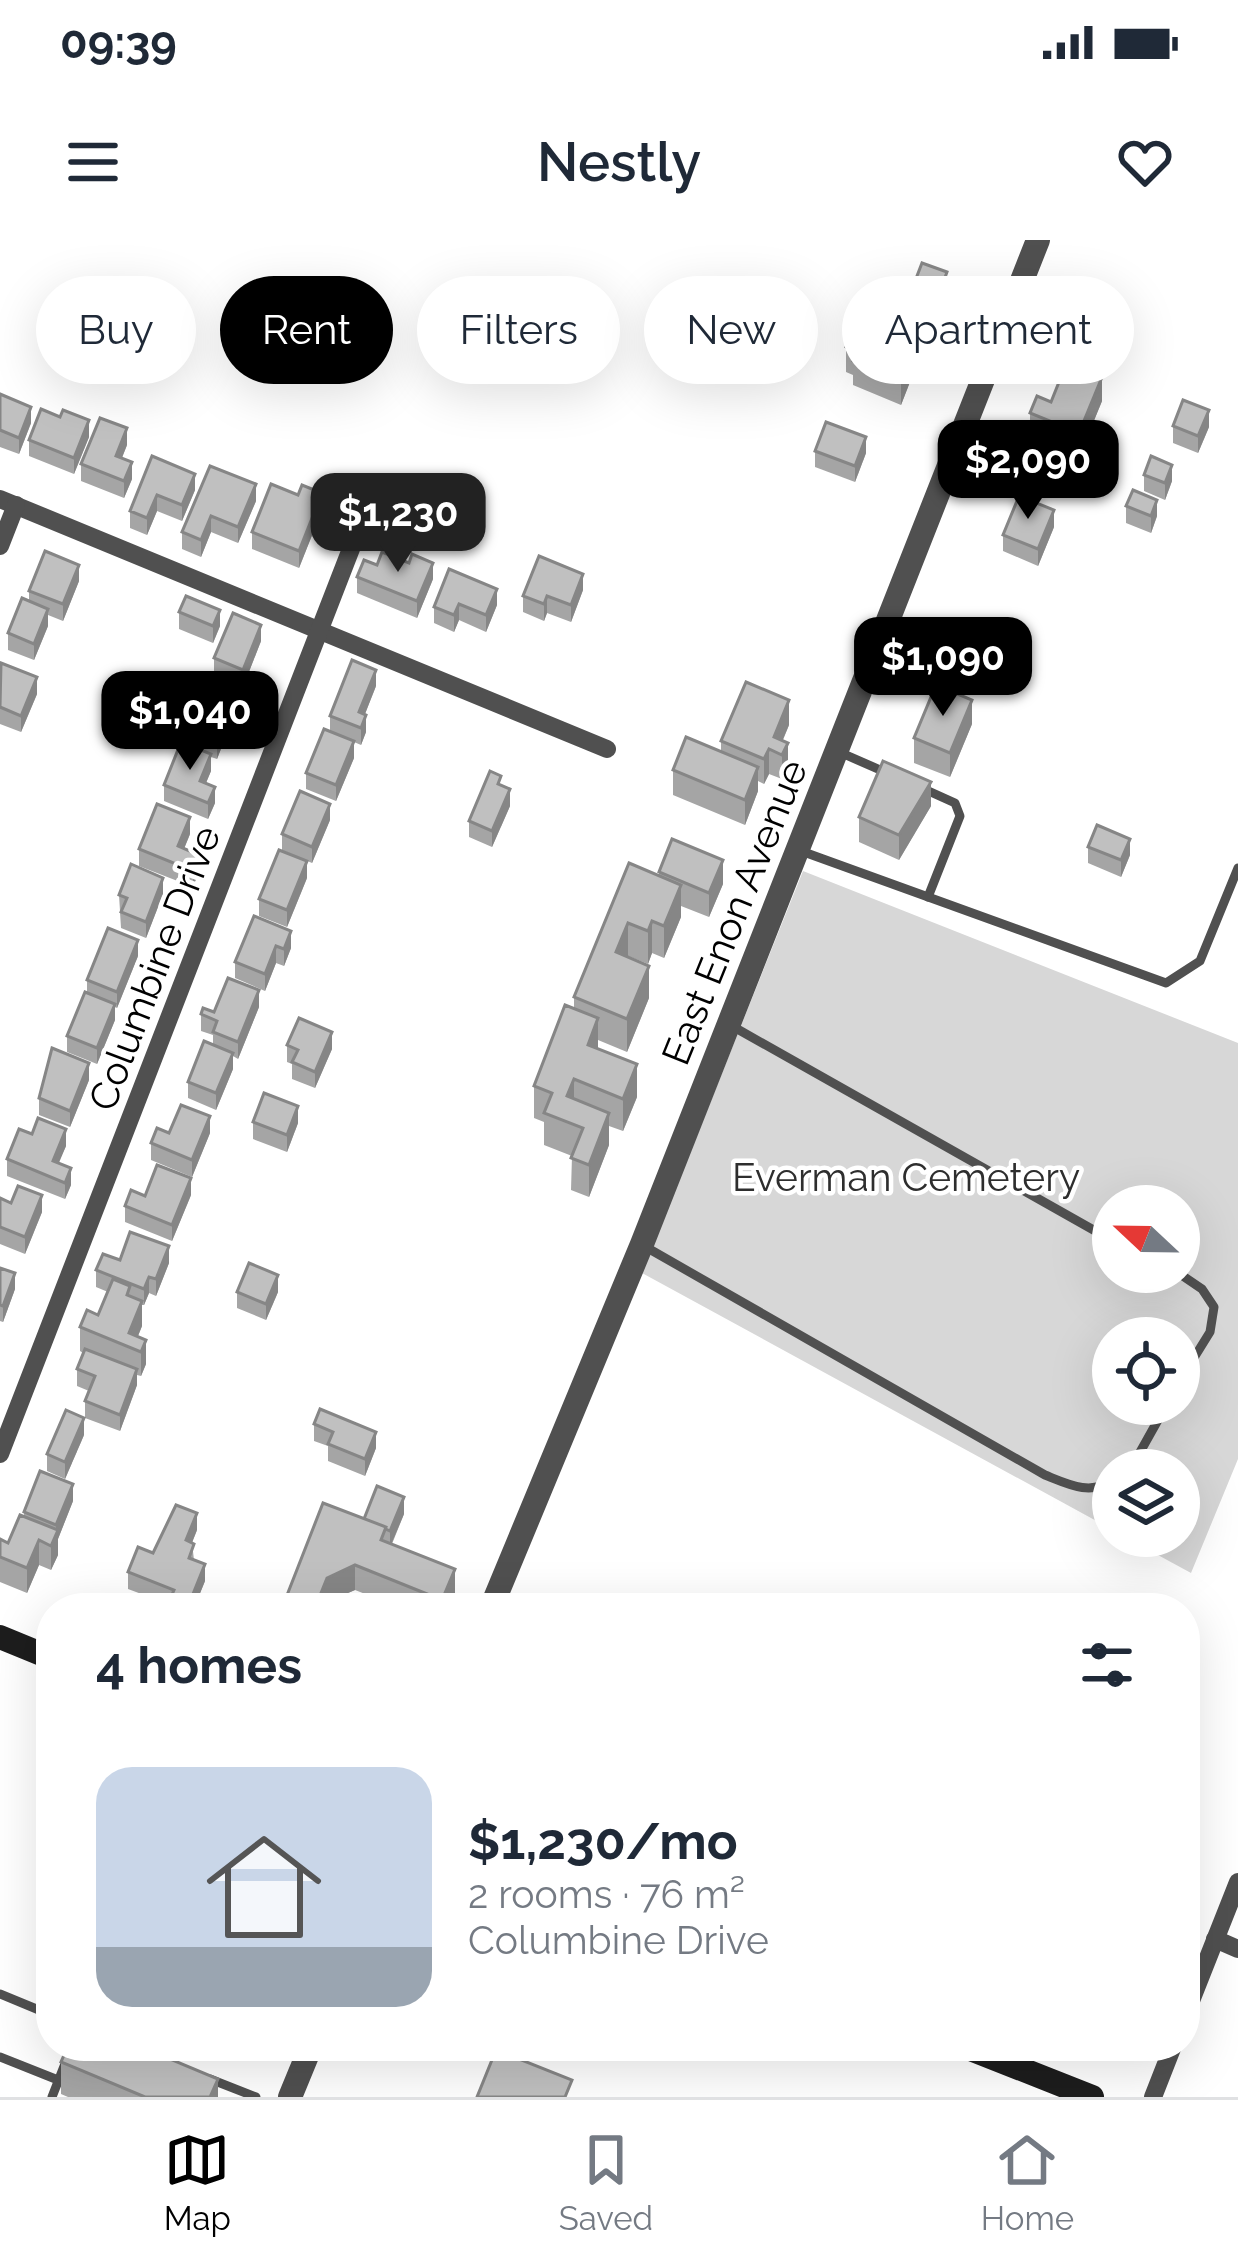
<!DOCTYPE html>
<html lang="en">
<head>
<meta charset="utf-8">
<style>
  body { margin:0; font-family:Raleway,sans-serif; background:#f6f6f7; color:#1f2937; height:100vh; display:flex; flex-direction:column; font-size:45px; white-space:nowrap }
  * { box-sizing:border-box; margin:0 }
  p { font-size:39px; color:#747a83 }
  .icon { flex:none; width:66px; height:66px; fill:none; stroke:currentColor; stroke-width:2; stroke-linecap:round; stroke-linejoin:round }
  .map { position:relative; flex:1; overflow:hidden }
  .drawer { position:absolute; left:36px; top:1353px; width:1164px; height:468px; display:flex; flex-direction:column; background:#fff; border-radius:48px; box-shadow:0 12px 48px #0002 }
  .drawer>* { flex:none }
  .guide { position:absolute; left:36px; top:36px; width:1167px; height:108px; display:flex; gap:24px }
  .needle { width:78px; rotate:292deg }
  .controls { position:absolute; left:1092px; top:945px; display:grid; gap:24px }
  .controls a { display:grid; place-items:center; width:108px; height:108px; border-radius:50%; background:#fff; box-shadow:0 12px 48px #0002; font-size:60px }
  .price { position:absolute; translate:-50% -102px; padding:0 27px; border-radius:24px; background:#000; color:#fff; font-size:39px; line-height:78px; filter:drop-shadow(0 3px 6px #0008) }
  .price::after { content:''; position:absolute; left:50%; top:72px; width:36px; height:27px; margin-left:-18px; background:inherit; clip-path:polygon(0 0,100% 0,50% 100%) }
  .price.on { background:#222; color:#fff }
  ul { padding:0; list-style:none }
  li { display:flex; align-items:center; gap:36px; height:300px; padding:0 60px }
  li+li { border-top:3px solid #e0e1e3 }
  li span { display:grid; place-items:center; flex:none; width:336px; height:240px; border-radius:36px; color:#555 }
  li>.icon { margin-inline-start:auto }
  span .icon { width:144px; height:144px; fill:#fffc; stroke-width:1 }
  li b { font-size:51px }
  h2 { display:flex; justify-content:space-between; align-items:center; height:144px; padding:0 60px; font-size:51px }
  .chip { padding:0 42px; border-radius:54px; background:#fff; box-shadow:0 12px 48px #0002; font-size:42px; line-height:108px }
  .chip.on { background:#000; color:#fff }
  .status { display:flex; justify-content:space-between; align-items:center; height:84px; padding:0 60px; background:#fff; direction:ltr }
  .status svg { height:33px; fill:currentColor }
  header { display:flex; justify-content:space-between; align-items:center; height:156px; padding:0 60px; background:#fff; font-size:54px; font-weight:600 }
  .tab-bar { display:flex; justify-content:space-around; align-items:center; height:168px; border-top:3px solid #e0e1e3; background:#fff; font-size:33px; color:#747a83 }
  .tab-bar a { display:grid; justify-items:center; gap:6px }
  .tab-bar .on { color:#000 }
  .map>svg:first-child { display:block }
  .green { fill:#d7d7d7; fill-rule:evenodd }
  .lines { fill:none; stroke-linecap:round; stroke-linejoin:round }
  .service { stroke:#505050; stroke-width:9 }
  .minor { stroke:#505050; stroke-width:18 }
  .tertiary { stroke:#505050; stroke-width:24 }
  .secondary { stroke:#1d1d1d; stroke-width:24 }
  .wall { fill:#a5a5a5 }
  .shaded-wall { fill:#868686 }
  .building { fill:#c0c0c0; stroke:#868686; stroke-width:3 }
  .labels { text-anchor:middle; dominant-baseline:central; stroke-width:9; stroke-linejoin:round; paint-order:stroke }
  .street-label { font-size:39px; fill:#000; stroke:#fff }
  .park-label { font-size:39px; fill:#2e2e2e; stroke:#fff }
</style>
</head>
<body>
<div class="status"><b>09:39</b><svg viewBox="0 0 49 12"><path d="M0 12V9h3v3zM5 12V6h3v6zM10 12V3h3v9zM15 12V0h3v12zM26 1h20v11H26zM47 4h2v5h-2z"/></svg></div>
<header><svg class="icon" aria-label="menu" viewBox="0 0 24 24"><path d="M4 6h16M4 12h16M4 18h16"/></svg>Nestly<svg class="icon" aria-label="heart" viewBox="0 0 24 24"><path d="M12 20l-8-8c-3-5 5-10 8-4 3-6 11-1 8 4z"/></svg></header>
<div class="map">
<svg width="1238" height="1857" viewBox="0 0 1238 1857">
  <rect width="100%" height="100%" fill="#fff"/>
  <path class="green" d="M803,631L1238,803V1219L1191,1333L1123,1296H1179V1230H1113V1290L642,1033ZM1113,966H1179V1032H1113ZM1113,1098H1179V1164H1113Z"/>
  <g class="lines">
    <g class="service">
      <polyline points="837,511 887,533"/>
      <polyline points="924,549 955,563 960,576 928,657"/>
      <polyline points="801,611 1166,743 1200,721 1238,628"/>
      <polyline points="732,786 1113,1001"/>
      <path d="M644,1006L1045,1235C1070,1245 1089,1255 1113,1241"/>
      <polyline points="1177,1032 1202,1049 1214,1067 1210,1092 1179,1142"/>
      <polyline points="1130,1230 1167,1164"/>
      <polyline points="0,1754 51,1775"/>
      <polyline points="0,1817 58,1840"/>
      <polyline points="210,1839 256,1857"/>
      <polyline points="52,1857 72,1806"/>
    </g>
    <g class="minor">
      <polyline points="0,259 607,509"/>
      <polyline points="0,306 16,265"/>
      <polyline points="0,1214 368,265"/>
      <polyline points="1215,1699 1238,1709"/>
      <polyline points="1185,1776 1238,1642"/>
      <polyline points="1153,1857 1173,1806"/>
    </g>
    <g class="tertiary">
      <polyline points="491,1368 642,1004 1038,0"/>
      <polyline points="290,1857 311,1806"/>
    </g>
    <g class="secondary">
      <polyline points="0,1397 51,1418"/>
      <polyline points="963,1806 1092,1857"/>
    </g>
  </g>
  <g class="wall">
    <polygon points="947,49 933,88 907,78 907,62"/>
    <polygon points="846,107 915,129 901,165 853,145 853,135 846,132"/>
    <polygon points="0,154 31,183 19,214 0,207"/>
    <polygon points="1102,161 1079,217 1030,198 1030,173 1051,162"/>
    <polygon points="1173,186 1209,187 1198,213 1173,203"/>
    <polygon points="89,197 74,234 29,216 29,200"/>
    <polygon points="127,205 122,218 132,239 124,258 81,241 81,224"/>
    <polygon points="815,211 866,213 855,242 815,227"/>
    <polygon points="152,216 195,250 182,281 157,271 147,295 130,288 130,271"/>
    <polygon points="1113,221 1103,246 1085,238 1085,222"/>
    <polygon points="210,226 256,261 238,303 211,292 201,317 182,309 182,292"/>
    <polygon points="1144,235 1172,241 1165,260 1144,251"/>
    <polygon points="298,255 322,270 299,328 252,309 252,292"/>
    <polygon points="1126,266 1157,276 1151,293 1126,283"/>
    <polygon points="1054,287 1038,326 1003,311 1003,295"/>
    <polygon points="377,325 433,339 417,378 357,353 357,337"/>
    <polygon points="449,329 497,365 486,392 459,380 454,392 434,383 434,367"/>
    <polygon points="79,341 63,381 48,375 48,386 34,420 8,410 8,393 29,361 29,351"/>
    <polygon points="583,350 571,382 547,373 544,381 523,372 523,356"/>
    <polygon points="179,372 220,386 213,403 179,389"/>
    <polygon points="261,401 243,447 214,435 214,418"/>
    <polygon points="0,427 37,454 21,492 0,484"/>
    <polygon points="376,446 365,474 366,492 361,505 354,502 354,518 336,561 306,549 306,533 330,492 330,476"/>
    <polygon points="238,465 217,519 211,517 211,531 206,543 215,563 208,579 164,561 164,545 190,506 190,492"/>
    <polygon points="972,484 950,537 914,523 914,498"/>
    <polygon points="789,485 783,500 788,527 782,539 769,534 764,544 758,541 758,551 745,585 673,555 673,530 721,511 721,501"/>
    <polygon points="501,545 510,566 492,607 469,597 469,581"/>
    <polygon points="931,566 899,620 859,602 859,577"/>
    <polygon points="330,580 312,623 282,610 282,594"/>
    <polygon points="190,594 184,609 199,631 193,647 139,626 139,609"/>
    <polygon points="1088,607 1130,615 1121,637 1088,623"/>
    <polygon points="659,632 723,644 709,677 681,666 681,677 664,718 652,713 648,724 628,716 649,758 627,812 598,800 598,809 637,857 623,891 609,886 609,905 589,957 571,950 572,916 544,905 544,882 534,878 534,846 574,769 574,757 659,635"/>
    <polygon points="307,638 287,687 259,676 259,659"/>
    <polygon points="163,654 146,698 121,688 119,655"/>
    <polygon points="291,691 291,708 284,726 276,723 265,751 235,738 235,722"/>
    <polygon points="138,716 117,768 115,767 115,780 97,824 67,812 67,796 87,753 87,740"/>
    <polygon points="259,767 238,819 233,816 233,829 216,870 188,858 188,842 213,805 213,795 201,791 201,774"/>
    <polygon points="287,805 332,809 315,848 292,839 292,824 287,822"/>
    <polygon points="89,840 70,887 39,875 39,858"/>
    <polygon points="253,882 298,883 287,912 253,899"/>
    <polygon points="169,893 210,893 192,937 151,920 151,903"/>
    <polygon points="32,894 66,906 58,923 71,945 65,959 7,936 7,919"/>
    <polygon points="191,955 172,1001 125,982 125,966"/>
    <polygon points="0,958 42,972 25,1014 0,1004"/>
    <polygon points="120,1020 169,1023 156,1056 149,1053 144,1065 142,1065 142,1086 138,1096 146,1124 141,1136 137,1135 137,1145 120,1191 85,1178 85,1161 89,1151 77,1146 77,1129 83,1113 80,1111 80,1087 98,1075 108,1052 96,1047 96,1030"/>
    <polygon points="0,1028 15,1049 3,1082 0,1081"/>
    <polygon points="237,1052 278,1052 266,1080 237,1068"/>
    <polygon points="314,1184 376,1208 365,1236 328,1221 328,1206 314,1201"/>
    <polygon points="84,1195 65,1239 47,1231 47,1214"/>
    <polygon points="73,1261 58,1299 58,1315 51,1330 39,1325 27,1353 0,1342 0,1299 8,1303 24,1277 24,1272"/>
    <polygon points="404,1274 392,1304 455,1353 449,1368 401,1368 355,1350 327,1362 325,1368 282,1368 364,1279"/>
    <polygon points="197,1290 192,1303 194,1320 205,1341 194,1368 171,1368 171,1365 128,1349 128,1332 153,1313"/>
    <polygon points="170,1806 170,1819 218,1857 68,1857 61,1854 61,1822"/>
  </g>
  <g class="shaded-wall">
    <polygon points="947,32 947,49 933,88 933,71"/>
    <polygon points="915,105 915,129 901,165 901,140"/>
    <polygon points="1102,137 1102,161 1079,217 1079,193"/>
    <polygon points="31,167 31,183 19,214 19,198"/>
    <polygon points="1209,170 1209,187 1198,213 1198,196"/>
    <polygon points="89,180 89,197 74,234 74,218"/>
    <polygon points="127,188 127,205 116,232 116,216"/>
    <polygon points="866,197 866,213 855,242 855,226"/>
    <polygon points="1113,204 1113,221 1103,246 1103,229"/>
    <polygon points="132,222 132,239 124,258 124,241"/>
    <polygon points="1172,225 1172,241 1165,260 1165,243"/>
    <polygon points="195,234 195,250 182,281 182,265"/>
    <polygon points="256,244 256,261 238,303 238,287"/>
    <polygon points="322,253 322,270 299,328 299,311"/>
    <polygon points="157,255 157,271 147,295 147,278"/>
    <polygon points="1157,260 1157,276 1151,293 1151,276"/>
    <polygon points="1054,270 1054,287 1038,326 1038,309"/>
    <polygon points="211,276 211,292 201,317 201,300"/>
    <polygon points="433,323 433,339 417,378 417,361"/>
    <polygon points="79,325 79,341 63,381 63,364"/>
    <polygon points="583,334 583,350 571,382 571,365"/>
    <polygon points="497,349 497,365 486,392 486,375"/>
    <polygon points="547,356 547,373 544,381 544,364"/>
    <polygon points="459,364 459,380 454,392 454,375"/>
    <polygon points="48,369 48,386 34,420 34,404"/>
    <polygon points="220,370 220,386 213,403 213,386"/>
    <polygon points="261,385 261,401 243,447 243,430"/>
    <polygon points="376,430 376,446 359,489 359,472"/>
    <polygon points="37,437 37,454 21,492 21,476"/>
    <polygon points="238,449 238,465 217,519 217,502"/>
    <polygon points="789,460 789,485 777,513 774,497"/>
    <polygon points="972,460 972,484 950,537 950,513"/>
    <polygon points="366,475 366,492 361,505 361,488"/>
    <polygon points="354,501 354,518 336,561 336,545"/>
    <polygon points="788,503 788,527 782,539 782,515"/>
    <polygon points="769,509 769,534 764,544 764,519"/>
    <polygon points="211,514 211,531 200,557 200,541"/>
    <polygon points="758,527 758,551 745,585 745,560"/>
    <polygon points="931,542 931,566 899,620 899,595"/>
    <polygon points="215,547 215,563 208,579 208,563"/>
    <polygon points="510,549 510,566 492,607 492,591"/>
    <polygon points="330,564 330,580 312,623 312,607"/>
    <polygon points="190,577 190,594 178,623 178,606"/>
    <polygon points="1130,599 1130,615 1121,637 1121,620"/>
    <polygon points="199,615 199,631 193,647 193,631"/>
    <polygon points="723,620 723,644 709,677 709,653"/>
    <polygon points="307,621 307,638 287,687 287,670"/>
    <polygon points="163,638 163,654 146,698 146,682"/>
    <polygon points="681,645 681,677 664,718 664,686"/>
    <polygon points="652,681 652,713 648,724 648,691"/>
    <polygon points="628,683 628,716 616,744 616,712"/>
    <polygon points="291,691 291,708 284,726 284,709"/>
    <polygon points="138,700 138,716 117,768 117,752"/>
    <polygon points="276,706 276,723 265,751 265,734"/>
    <polygon points="649,726 649,758 627,812 627,779"/>
    <polygon points="259,750 259,767 238,819 238,802"/>
    <polygon points="115,764 115,780 97,824 97,808"/>
    <polygon points="598,778 598,811 588,805"/>
    <polygon points="332,792 332,809 315,848 315,832"/>
    <polygon points="233,813 233,829 216,870 216,853"/>
    <polygon points="89,823 89,840 70,887 70,871"/>
    <polygon points="637,824 637,857 623,891 623,859"/>
    <polygon points="574,839 574,872 567,856"/>
    <polygon points="298,866 298,883 287,912 287,895"/>
    <polygon points="609,873 609,905 589,957 589,925"/>
    <polygon points="210,876 210,893 192,937 192,920"/>
    <polygon points="66,889 66,906 53,937 53,921"/>
    <polygon points="71,928 71,945 65,959 65,943"/>
    <polygon points="191,938 191,955 172,1001 172,985"/>
    <polygon points="42,955 42,972 25,1014 25,997"/>
    <polygon points="169,1006 169,1023 156,1056 156,1039"/>
    <polygon points="15,1033 15,1049 3,1082 3,1066"/>
    <polygon points="278,1035 278,1052 266,1080 266,1064"/>
    <polygon points="149,1037 149,1053 144,1065 144,1049"/>
    <polygon points="142,1061 142,1086 133,1108 129,1093"/>
    <polygon points="146,1100 146,1124 141,1136 141,1112"/>
    <polygon points="137,1129 137,1145 120,1191 120,1175"/>
    <polygon points="84,1178 84,1195 65,1239 65,1222"/>
    <polygon points="376,1192 376,1208 365,1236 365,1219"/>
    <polygon points="73,1244 73,1261 58,1299 58,1315 51,1330 51,1306 56,1293 56,1285"/>
    <polygon points="404,1257 404,1274 390,1307 390,1291"/>
    <polygon points="197,1273 197,1290 186,1317 186,1300"/>
    <polygon points="39,1300 39,1325 27,1353 27,1328"/>
    <polygon points="205,1324 205,1341 194,1368 189,1368"/>
    <polygon points="355,1325 355,1350 327,1362 325,1368 315,1368 327,1338"/>
    <polygon points="455,1329 455,1353 449,1368 442,1368 442,1360"/>
    <polygon points="218,1839 218,1857 210,1857"/>
  </g>
  <g class="building">
    <polygon points="922,23 947,32 933,71 907,62"/>
    <polygon points="856,81 915,105 901,140 853,121 857,112 846,107"/>
    <polygon points="1067,122 1102,137 1079,193 1030,173 1037,156 1051,162"/>
    <polygon points="0,154 31,167 19,198 0,190"/>
    <polygon points="1183,160 1209,170 1198,196 1173,186"/>
    <polygon points="41,169 60,177 63,170 89,180 74,218 29,200"/>
    <polygon points="100,178 127,188 116,216 132,222 124,241 81,224"/>
    <polygon points="826,182 866,197 855,226 815,211"/>
    <polygon points="1095,196 1113,204 1103,229 1085,222"/>
    <polygon points="152,216 195,234 182,265 157,255 147,278 130,271"/>
    <polygon points="1151,216 1172,225 1165,243 1144,235"/>
    <polygon points="210,226 256,244 238,287 211,276 201,300 182,292"/>
    <polygon points="271,244 298,255 302,245 322,253 299,311 252,292"/>
    <polygon points="1133,250 1157,260 1151,276 1126,266"/>
    <polygon points="1019,256 1054,270 1038,309 1003,295"/>
    <polygon points="45,311 79,325 63,364 29,351"/>
    <polygon points="382,312 409,323 412,314 433,323 417,361 357,337 364,320 377,325"/>
    <polygon points="539,316 583,334 571,365 547,356 544,364 523,356"/>
    <polygon points="449,329 497,349 486,375 459,364 454,375 434,367"/>
    <polygon points="186,356 220,370 213,386 179,372"/>
    <polygon points="22,358 48,369 34,404 8,393"/>
    <polygon points="233,373 261,385 243,430 214,418"/>
    <polygon points="352,420 376,430 359,472 366,475 361,488 330,476"/>
    <polygon points="1,423 37,437 21,476 0,467"/>
    <polygon points="212,438 238,449 217,502 190,492"/>
    <polygon points="746,442 789,460 774,497 788,503 782,515 769,509 764,519 721,501"/>
    <polygon points="936,445 972,460 950,513 914,498"/>
    <polygon points="324,489 354,501 336,545 306,533"/>
    <polygon points="686,497 758,527 745,560 673,530"/>
    <polygon points="181,502 211,514 200,541 215,547 208,563 164,545"/>
    <polygon points="883,521 931,542 899,595 859,577"/>
    <polygon points="490,531 501,536 498,544 510,549 492,591 469,581"/>
    <polygon points="300,551 330,564 312,607 282,594"/>
    <polygon points="157,564 190,577 178,606 199,615 193,631 139,609"/>
    <polygon points="1097,585 1130,599 1121,620 1088,607"/>
    <polygon points="672,599 723,620 709,653 659,632"/>
    <polygon points="279,610 307,621 287,670 259,659"/>
    <polygon points="629,623 681,645 664,686 652,681 648,691 628,683 616,712 649,726 627,779 574,757"/>
    <polygon points="131,624 163,638 146,682 121,672 127,658 119,655"/>
    <polygon points="254,676 291,691 284,709 276,706 265,734 235,722"/>
    <polygon points="108,688 138,700 117,752 87,740"/>
    <polygon points="228,738 259,750 238,802 213,792 217,781 201,774 203,768 214,772"/>
    <polygon points="85,752 115,764 97,808 67,796"/>
    <polygon points="565,765 598,778 588,805 637,824 623,859 574,839 567,856 609,873 589,925 571,918 583,888 544,873 552,853 534,846"/>
    <polygon points="299,778 332,792 315,832 292,822 298,810 287,805"/>
    <polygon points="204,801 233,813 216,853 188,842"/>
    <polygon points="52,808 89,823 70,871 39,858"/>
    <polygon points="264,853 298,866 287,895 253,882"/>
    <polygon points="181,865 210,876 192,920 151,903 157,888 169,893"/>
    <polygon points="38,878 66,889 53,921 71,928 65,943 7,919 19,889 32,894"/>
    <polygon points="157,925 191,938 172,985 125,966 131,950 145,956"/>
    <polygon points="18,946 42,955 25,997 0,987 0,958 11,963"/>
    <polygon points="130,992 169,1006 156,1039 149,1037 144,1049 96,1030 103,1014 120,1020"/>
    <polygon points="249,1023 278,1035 266,1064 237,1052"/>
    <polygon points="0,1028 15,1033 3,1066 0,1065"/>
    <polygon points="113,1039 130,1046 127,1055 142,1061 129,1093 146,1100 141,1112 80,1087 87,1070 98,1075"/>
    <polygon points="85,1109 137,1129 120,1175 85,1161 95,1136 77,1129"/>
    <polygon points="320,1169 376,1192 365,1219 328,1204 333,1192 314,1184"/>
    <polygon points="66,1170 84,1178 65,1222 47,1214"/>
    <polygon points="40,1231 73,1244 56,1285 24,1272"/>
    <polygon points="377,1246 404,1257 390,1291 364,1279"/>
    <polygon points="323,1263 386,1287 381,1300 455,1329 442,1360 355,1325 327,1338 315,1368 282,1368"/>
    <polygon points="176,1265 197,1273 186,1300 194,1304 189,1318 205,1324 189,1364 171,1357 174,1350 128,1332 138,1307 153,1313"/>
    <polygon points="20,1275 58,1290 51,1306 39,1300 27,1328 0,1317 0,1299 8,1303"/>
    <polygon points="68,1806 169,1806 165,1817 218,1839 210,1857 145,1857 61,1822"/>
    <polygon points="496,1810 572,1840 565,1857 477,1857"/>
  </g>
  <g class="labels">
    <g class="street-label">
      <text transform="translate(734 672) rotate(-68)">East Enon Avenue</text>
      <text transform="translate(154 728) rotate(-69)">Columbine Drive</text>
    </g>
    <g class="park-label">
      <text x="906" y="937">Everman Cemetery</text>
    </g>
  </g>
</svg>
<div class="controls">
<a><svg class="needle" viewBox="-14 -14 28 28"><path d="M0-13l5 13h-10z" fill="#e53935"/><path d="M0 13l5-13h-10z" fill="#747a83"/></svg></a>
<a><svg class="icon" aria-label="locate" viewBox="0 0 24 24"><circle cx="12" cy="12" r="6"/><path d="M12 2v4M12 18v4M2 12h4M18 12h4"/></svg></a>
<a><svg class="icon" aria-label="layers" viewBox="0 0 24 24"><path d="M12 4l9 5-9 5-9-5zM3 14l9 5 9-5"/></svg></a>
</div>
<b class="price" style="left:1028px;top:282px">$2,090</b>
<b class="price on" style="left:398px;top:335px">$1,230</b>
<b class="price" style="left:943px;top:479px">$1,090</b>
<b class="price" style="left:190px;top:533px">$1,040</b>
<div class="guide">
<a class="chip">Buy</a>
<a class="chip on">Rent</a>
<a class="chip">Filters</a>
<a class="chip">New</a>
<a class="chip">Apartment</a>
</div>
<section class="drawer">
<h2>4 homes<svg class="icon" aria-label="filters" viewBox="0 0 24 24"><path d="M4 7h16M4 17h16"/><circle cx="9" cy="7" r="2"/><circle cx="15" cy="17" r="2"/></svg></h2>
<ul>
<li><span style="background:linear-gradient(#c9d6e8 75%,#9aa5b1 0)"><svg class="icon" aria-label="home" viewBox="0 0 24 24"><path d="M3 11l9-7 9 7M6 9v11h12V9"/></svg></span><div><b>$1,230/mo</b><p>2 rooms · 76 m²</p><p>Columbine Drive</p></div></li>
</ul>
</section>
</div>
<nav class="tab-bar">
<a class="on"><svg class="icon" aria-label="map" viewBox="0 0 24 24"><path d="M3 6l6-2 6 2 6-2v14l-6 2-6-2-6 2zM9 4v14M15 6v14"/></svg>Map</a>
<a><svg class="icon" aria-label="saved" viewBox="0 0 24 24"><path d="M7 4h10v16l-5-4-5 4z"/></svg>Saved</a>
<a><svg class="icon" aria-label="home" viewBox="0 0 24 24"><path d="M3 11l9-7 9 7M6 9v11h12V9"/></svg>Home</a>
</nav>
</body>
</html>
